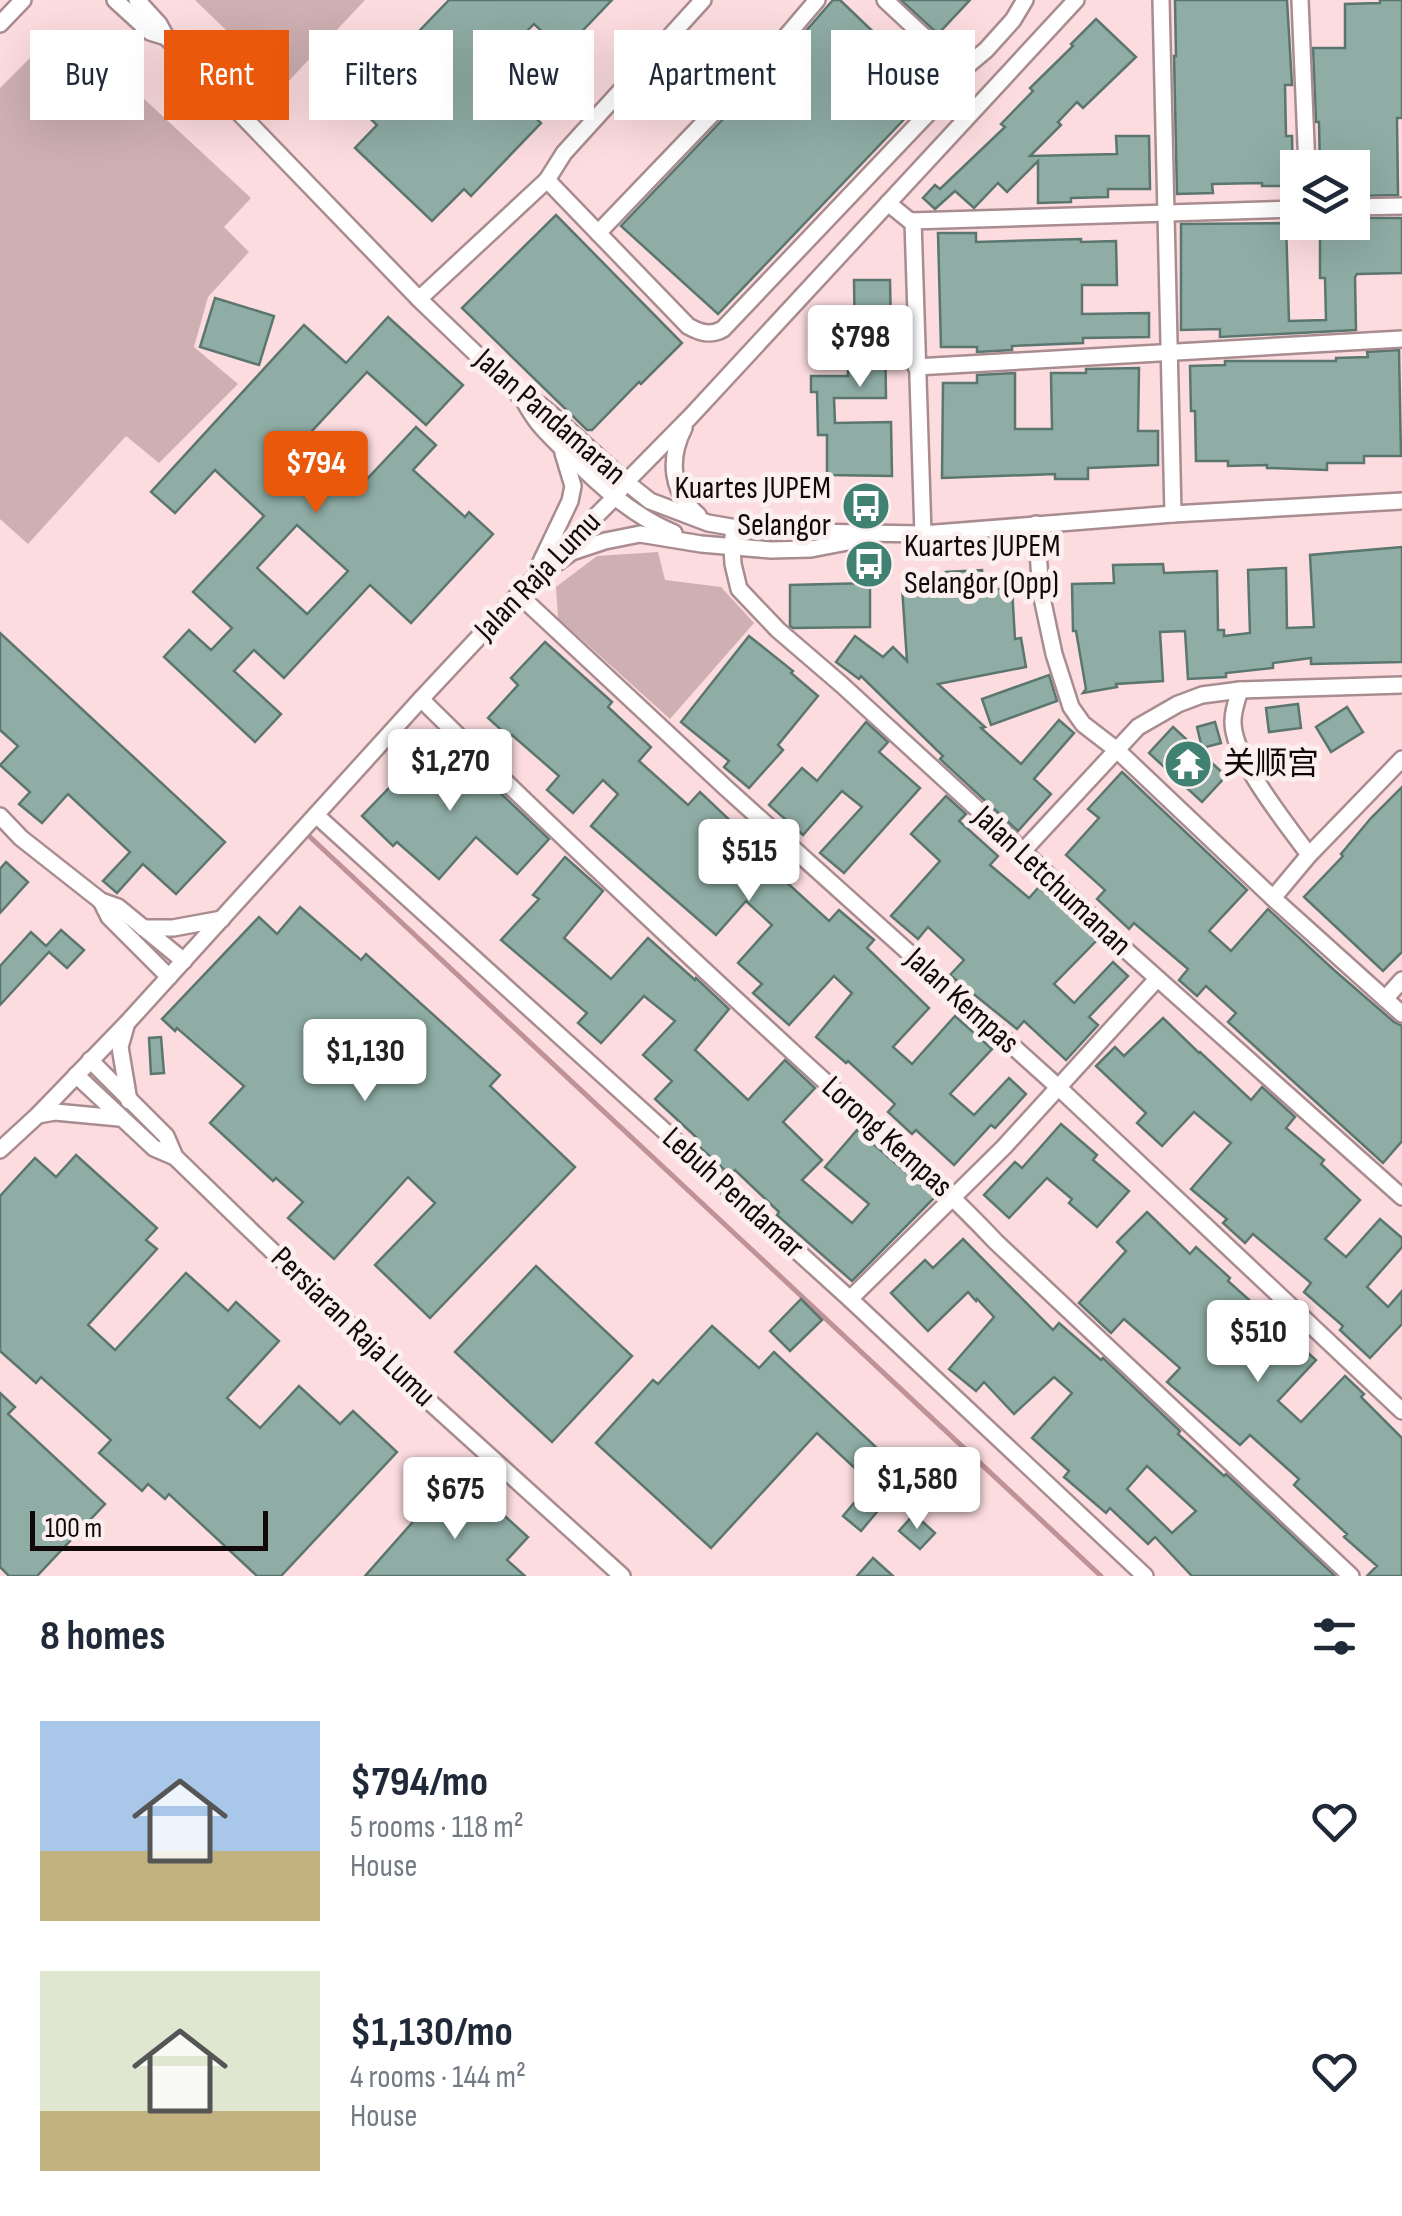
<!DOCTYPE html>
<html lang="en">
<head>
<meta charset="utf-8">
<style>
  body { margin:0; font-family:"Sofia Sans Condensed","Noto Sans SC",sans-serif; background:#f2f2f3; color:#1f2937; height:100vh; display:flex; flex-direction:column; font-size:38px; white-space:nowrap }
  * { box-sizing:border-box; margin:0 }
  p { font-size:32px; color:#747a83 }
  .icon { flex:none; width:55px; height:55px; fill:none; stroke:currentColor; stroke-width:2; stroke-linecap:round; stroke-linejoin:round }
  .map { position:relative; height:1576px; overflow:hidden }
  .sheet { display:flex; flex-direction:column; background:#fff; flex:1 }
  .sheet>* { flex:none }
  .guide { position:absolute; left:30px; top:30px; width:1342px; height:90px; display:flex; gap:20px }
  .fabs { position:absolute; left:1280px; top:150px; display:grid; gap:20px }
  .fabs a { display:grid; place-items:center; width:90px; height:90px; border-radius:0px; background:#fff; box-shadow:0 10px 40px #0002; font-size:50px }
  .scale { position:absolute; left:30px; bottom:25px; width:238px; box-sizing:border-box; padding-left:10px; border:5px solid #120809; border-top:0; font-size:28px; line-height:35px; white-space:nowrap; color:#120809; -webkit-text-stroke:8px #fceff0; paint-order:stroke }
  .price { position:absolute; translate:-50% -85px; padding:0 22px; border-radius:10px; background:#fff; color:#222; font-size:32px; line-height:65px; filter:drop-shadow(0 2px 5px #0008) }
  .price::after { content:''; position:absolute; left:50%; top:60px; width:30px; height:22px; margin-left:-15px; background:inherit; clip-path:polygon(0 0,100% 0,50% 100%) }
  .price.active { background:#ea580c; color:#fff }
  ul { padding:0; list-style:none }
  li { display:flex; align-items:center; gap:30px; height:250px; padding:0 40px }
  li span { display:grid; place-items:center; flex:none; width:280px; height:200px; border-radius:0px; color:#555 }
  li>.icon { margin-inline-start:auto }
  span .icon { width:120px; height:120px; fill:#fffc; stroke-width:1 }
  li b { font-size:42px }
  h2 { display:flex; justify-content:space-between; align-items:center; height:120px; padding:0 40px; font-size:42px }
  .chip { padding:0 35px; border-radius:0px; background:#fff; box-shadow:0 10px 40px #0002; font-size:35px; line-height:90px }
  .chip.active { background:#ea580c; color:#fff }
  .map>svg:first-child { display:block }
  .green { fill:#ceafb2 }
  .lines { fill:none; stroke-linecap:round; stroke-linejoin:round }
  .stream { stroke:#bf9297; stroke-width:5 }
  .building { fill:#8fada5; stroke:#5a766f; stroke-width:2.5; fill-rule:evenodd }
  .minor-casing { stroke:#a98c8f; stroke-width:20 }
  .minor { stroke:#fff; stroke-width:15 }
  .labels { text-anchor:middle; dominant-baseline:central; stroke-width:10; stroke-linejoin:round; paint-order:stroke }
  .street-label { font-size:32px; fill:#120809; stroke:#fceff0 }
  .poi-label { font-size:32px; fill:#120809; stroke:#fceff0; text-anchor:start }
</style>
</head>
<body>
<div class="map">
<svg width="1402" height="1576" viewBox="0 0 1402 1576">
  <rect width="100%" height="100%" fill="#fcdcdf"/>
  <g class="green">
    <polygon points="195,0 365,0 284,86"/>
    <polygon points="74,34 251,198 224,227 249,252 208,297 194,347 238,384 159,463 126,436 28,544 0,519 0,88 45,43"/>
    <polygon points="658,552 665,580 721,587 754,623 670,719 558,618 556,587 597,556"/>
  </g>
  <g class="lines">
    <polyline class="stream" points="310,837 1101,1576"/>
  </g>
  <g class="building">
    <polygon points="449,0 612,0 563,51 534,24 487,72 541,123 471,196 464,189 432,221 355,148 377,125 352,101"/>
    <polygon points="833,0 840,0 933,89 718,314 621,226 791,48"/>
    <polygon points="901,0 970,0 938,34"/>
    <polygon points="1175,0 1287,0 1292,85 1285,85 1286,136 1292,136 1293,186 1262,186 1262,183 1212,184 1213,193 1177,194 1174,56 1176,56"/>
    <polygon points="1380,0 1402,0 1402,118 1397,118 1398,195 1352,196 1352,168 1320,168 1319,122 1316,122 1313,48 1345,48 1345,4 1380,3"/>
    <polygon points="1096,19 1136,57 1083,108 1077,102 1058,122 1061,125 1030,156 1117,154 1116,136 1149,136 1150,189 1108,189 1108,197 1071,198 1071,202 1038,203 1038,161 1007,192 998,183 974,208 955,191 935,209 923,198 935,185 940,189 1005,127 1001,124 1033,91 1030,88 1073,46 1071,44"/>
    <polygon points="556,215 682,343 641,384 639,382 592,430 587,430 462,308"/>
    <polygon points="1360,218 1402,218 1402,273 1357,274 1355,277 1356,330 1220,337 1220,329 1181,330 1181,224 1286,223 1289,321 1326,320 1325,278 1320,278 1320,222 1352,222 1360,221"/>
    <polygon points="938,233 976,233 976,242 1081,239 1081,242 1116,241 1117,285 1082,285 1082,314 1149,313 1149,337 1083,338 1083,343 1012,346 1012,350 977,352 977,347 941,347"/>
    <polygon points="854,280 890,280 891,332 885,332 886,398 834,398 835,423 891,422 892,476 827,475 827,435 818,435 817,392 811,392 811,376 848,376 848,345 855,345"/>
    <polygon points="215,298 274,316 259,365 200,347"/>
    <path d="M388,317L463,385L426,425L367,372L298,446L352,495L416,427L436,445L413,470L465,517L469,512L493,534L411,623L370,585L284,678L254,650L234,671L281,714L255,742L164,657L189,630L211,650L232,628L193,592L264,516L215,470L175,513L151,492L304,325L346,363ZM297,525L348,571L307,614L257,568Z"/>
    <polygon points="1399,350 1401,456 1364,456 1364,463 1327,463 1327,470 1267,468 1267,465 1228,466 1228,461 1196,461 1195,411 1191,411 1190,366 1225,365 1225,361 1336,361 1336,358 1368,357 1367,352"/>
    <polygon points="1139,368 1138,431 1158,431 1158,465 1088,468 1088,479 1055,479 1055,474 942,478 943,383 977,383 977,375 1015,373 1015,429 1052,429 1051,373 1086,373 1086,369"/>
    <polygon points="1402,547 1402,662 1311,664 1311,658 1273,663 1273,668 1226,673 1226,677 1188,679 1185,631 1160,632 1163,681 1116,684 1117,687 1083,693 1086,689 1076,631 1073,631 1072,584 1114,583 1113,565 1163,564 1164,573 1217,571 1218,630 1224,630 1224,636 1250,633 1248,570 1286,568 1287,628 1314,627 1310,555"/>
    <polygon points="982,570 983,590 1012,588 1015,639 1021,638 1026,667 938,684 985,727 981,728 1021,764 1059,720 1074,733 1034,779 1051,794 1018,831 940,759 943,756 861,676 859,679 836,662 855,636 883,657 893,647 907,661 902,587 947,583 946,572"/>
    <polygon points="870,583 870,627 793,628 790,626 790,585"/>
    <polygon points="0,633 225,842 176,894 143,864 117,893 103,881 130,852 68,794 42,823 19,804 30,792 0,765 18,746 0,730"/>
    <polygon points="749,636 793,671 791,673 818,696 778,745 783,750 749,788 724,767 729,761 681,722"/>
    <polygon points="545,642 612,702 608,707 651,747 639,761 688,805 700,792 741,831 744,827 781,862 773,870 829,921 839,910 874,940 867,948 929,1008 893,1047 912,1064 955,1016 992,1049 950,1094 974,1115 1009,1078 1026,1094 995,1128 991,1125 954,1165 916,1130 912,1134 888,1112 895,1104 848,1061 846,1063 816,1037 852,993 834,976 789,1025 753,993 762,984 738,963 772,925 746,901 716,935 591,826 618,794 603,780 573,813 547,790 559,776 512,735 509,737 488,718 518,685 511,678"/>
    <polygon points="1049,675 1057,701 991,725 982,699"/>
    <polygon points="1298,704 1301,728 1269,732 1266,708"/>
    <polygon points="1347,707 1363,732 1331,752 1316,727"/>
    <polygon points="866,722 888,742 879,752 920,788 844,873 820,853 862,807 842,791 803,835 769,805 802,768 817,781"/>
    <polygon points="1215,722 1221,743 1202,748 1197,727"/>
    <polygon points="1173,727 1226,776 1202,802 1149,753"/>
    <polygon points="427,734 488,793 494,787 549,839 517,874 476,837 439,879 397,842 393,846 362,816 410,766 402,759"/>
    <polygon points="1122,772 1247,890 1209,931 1231,951 1268,909 1334,970 1394,1022 1402,1026 1402,1141 1383,1163 1228,1022 1236,1013 1206,986 1197,996 1179,980 1188,969 1134,923 1129,929 1097,899 1105,890 1066,855 1099,818 1088,809"/>
    <polygon points="1402,787 1402,952 1383,971 1304,897 1343,856 1341,854 1371,818"/>
    <polygon points="946,796 966,814 959,821 998,856 990,865 1029,898 1039,887 1098,939 1054,984 1074,1003 1113,962 1128,976 1089,1017 1098,1025 1066,1060 1024,1021 1017,1029 950,975 964,960 928,927 918,939 891,916 940,861 911,834"/>
    <polygon points="565,857 603,891 564,938 611,979 648,938 695,980 696,978 729,1009 695,1050 748,1100 785,1060 815,1088 783,1122 822,1160 802,1180 852,1223 869,1204 825,1167 857,1130 935,1197 852,1281 777,1215 779,1212 735,1170 730,1175 692,1140 696,1137 655,1099 672,1081 643,1055 675,1021 644,996 601,1043 578,1023 587,1013 501,940 539,899 533,895"/>
    <polygon points="6,862 28,882 0,913 0,869"/>
    <polygon points="300,907 361,960 366,954 500,1075 490,1086 575,1167 430,1318 375,1265 435,1203 408,1177 334,1259 288,1218 303,1202 276,1178 273,1181 210,1123 244,1086 177,1028 175,1031 162,1019 259,917 277,934"/>
    <polygon points="61,930 84,950 67,968 49,952 0,1005 0,966 31,932 46,946"/>
    <polygon points="1163,1018 1199,1053 1200,1052 1251,1100 1262,1087 1295,1117 1286,1128 1324,1160 1321,1164 1360,1200 1325,1239 1346,1257 1380,1219 1402,1238 1402,1247 1367,1287 1388,1307 1402,1291 1402,1324 1370,1358 1340,1330 1343,1326 1304,1292 1311,1283 1253,1234 1245,1243 1223,1223 1227,1219 1191,1189 1231,1143 1194,1112 1162,1146 1137,1123 1146,1113 1096,1066 1115,1047 1124,1056"/>
    <polygon points="161,1037 164,1073 151,1074 149,1038"/>
    <polygon points="1061,1124 1097,1155 1093,1160 1129,1191 1097,1227 1069,1203 1072,1199 1047,1178 1009,1218 984,1195 1015,1162 1022,1168"/>
    <polygon points="76,1155 157,1228 146,1240 157,1249 88,1325 115,1350 186,1273 228,1311 236,1302 279,1341 227,1398 260,1428 299,1386 340,1424 353,1411 397,1452 281,1576 257,1576 169,1494 165,1499 148,1484 142,1491 99,1453 111,1440 41,1377 36,1383 0,1351 0,1196 35,1158 56,1177"/>
    <polygon points="1147,1212 1190,1254 1196,1247 1230,1278 1228,1281 1316,1360 1278,1401 1301,1422 1345,1376 1364,1394 1361,1397 1402,1438 1402,1576 1367,1576 1377,1566 1344,1537 1347,1534 1294,1485 1299,1479 1250,1435 1240,1445 1167,1382 1180,1368 1124,1319 1111,1333 1079,1303 1126,1251 1117,1242"/>
    <path d="M963,1239L1053,1330L1059,1323L1101,1360L1103,1358L1180,1431L1178,1434L1224,1476L1226,1474L1335,1576H1192L1155,1537L1148,1544L1110,1508L1106,1513L1064,1477L1069,1471L1032,1438L1072,1393L1054,1377L1014,1414L984,1382L976,1391L949,1369L994,1317L977,1299L976,1301L968,1292L928,1331L891,1293L925,1260L933,1268ZM1147,1466L1196,1511L1172,1533L1127,1489Z"/>
    <polygon points="536,1266 632,1356 552,1442 455,1352"/>
    <polygon points="801,1299 822,1320 790,1351 770,1331"/>
    <polygon points="712,1326 759,1368 774,1352 892,1462 872,1484 817,1433 711,1548 596,1443 653,1380 658,1384"/>
    <polygon points="0,1393 15,1407 8,1414 105,1504 37,1576 9,1576 0,1567"/>
    <polygon points="468,1483 528,1537 507,1560 525,1576 365,1576 435,1497 446,1507"/>
    <polygon points="864,1491 882,1506 861,1531 843,1516"/>
    <polygon points="914,1514 935,1533 920,1549 899,1531"/>
    <polygon points="873,1558 893,1576 857,1576"/>
  </g>
  <g class="lines">
    <g class="minor-casing">
      <g id="minor">
        <polyline points="115,0 150,32 166,37"/>
        <polyline points="137,0 159,24 166,37 419,299 523,399 540,405 552,415 626,482 650,501 708,523 754,531 923,534 1173,514 1402,501"/>
        <polyline points="885,0 961,71"/>
        <polyline points="1161,0 1173,514"/>
        <polyline points="1300,0 1307,168"/>
        <polyline points="0,24 23,0"/>
        <path d="M547,180L688,326C700,333 711,336 723,329L935,106L961,71L986,50L1013,20L1025,0"/>
        <polyline points="888,203 910,221 1298,209"/>
        <polyline points="1352,207 1402,206"/>
        <polyline points="913,221 923,534"/>
        <polyline points="598,233 783,40 817,0"/>
        <polyline points="419,299 547,180 564,153 703,0"/>
        <polyline points="916,367 1402,339"/>
        <path d="M523,399C536,423 543,429 562,448C596,482 629,514 674,533"/>
        <path d="M684,428C668,459 671,492 698,515"/>
        <polyline points="1036,524 1041,593 1054,654 1071,707 1083,724 1118,751 1273,898 1402,1014"/>
        <polyline points="734,529 732,546 733,564 739,589 778,630 842,685 1023,851 1119,944 1402,1197"/>
        <polyline points="558,562 572,552 605,541 640,534 701,544 771,550 811,549 858,540"/>
        <polyline points="539,566 570,501 573,486 563,453"/>
        <polyline points="518,594 726,788 1058,1087 1402,1411"/>
        <path d="M1240,690C1237,700 1233,710 1233,721C1232,758 1287,824 1309,855"/>
        <path d="M421,699C543,820 669,938 796,1055C863,1117 933,1175 996,1242L1351,1576"/>
        <polyline points="316,815 850,1299 1145,1576"/>
        <polyline points="0,816 21,838 101,901 118,907 184,961"/>
        <polyline points="1023,851 1138,727 1178,704 1202,695 1240,690 1402,685"/>
        <polyline points="1273,898 1309,855 1402,759"/>
        <polyline points="101,901 109,917 169,977"/>
        <polyline points="143,928 173,928 222,919"/>
        <polyline points="1385,999 1402,980"/>
        <polyline points="126,1026 120,1047 129,1101"/>
        <polyline points="90,1060 166,1136 175,1157 243,1223 432,1404 622,1576"/>
        <polyline points="76,1075 154,1148 175,1157"/>
        <polyline points="38,1115 55,1112 119,1118"/>
        <polyline points="0,1150 38,1115 127,1023 421,699 533,579 614,498 626,482 691,416 1076,0"/>
        <polyline points="850,1299 1004,1147 1157,979"/>
      </g>
    </g>
    <use href="#minor" class="minor"/>
  </g>
  <defs>
    <g id="bus-disc" transform="scale(2.5)"><circle r="9.5" fill="#408172" stroke="#fceff0"/><path d="M-5-6H5V4H4V6H2V4H-2V6H-4V4H-5ZM-3.5-4V0h7V-4ZM-3.5 1.2v1.5H-2V1.2ZM2 1.2v1.5H3.5V1.2Z" fill="#fff"/></g>
    <g id="temple-disc" transform="scale(2.5)"><circle r="9.5" fill="#408172" stroke="#fceff0"/><path d="M0-6L5-2H3V0L6.5 2.5H4V6H1.5V3h-3V6H-4V2.5H-6.5L-3 0V-2H-5Z" fill="#fff"/></g>
  </defs>
  <g fill-rule="evenodd">
    <use href="#bus-disc" x="866" y="506"/>
    <use href="#bus-disc" x="869" y="564"/>
    <use href="#temple-disc" x="1188" y="764"/>
  </g>
  <g class="labels">
    <g class="street-label">
      <text transform="translate(550 417) rotate(41)">Jalan Pandamaran</text>
      <text transform="translate(538 576) rotate(-46)">Jalan Raja Lumu</text>
      <text transform="translate(1052 881) rotate(43)">Jalan Letchumanan</text>
      <text transform="translate(962 1001) rotate(42)">Jalan Kempas</text>
      <text transform="translate(887 1137) rotate(42)">Lorong Kempas</text>
      <text transform="translate(733 1193) rotate(42)">Lebuh Pendamar</text>
      <text transform="translate(353 1327) rotate(44)">Persiaran Raja Lumu</text>
    </g>
    <g class="poi-label">
      <text x="831" y="488" text-anchor="end">Kuartes JUPEM<tspan x="831" dy="37">Selangor</tspan></text>
      <text x="904" y="546">Kuartes JUPEM<tspan x="904" dy="37">Selangor (Opp)</tspan></text>
      <text x="1223" y="764">关顺宫</text>
    </g>
  </g>
</svg>
<div class="fabs">
<a><svg class="icon" aria-label="layers" viewBox="0 0 24 24"><path d="M12 4l9 5-9 5-9-5zM3 14l9 5 9-5"/></svg></a>
</div>
<div class="scale">100 m</div>
<b class="price" style="left:860px;top:390px">$798</b>
<b class="price active" style="left:316px;top:516px">$794</b>
<b class="price" style="left:450px;top:814px">$1,270</b>
<b class="price" style="left:749px;top:904px">$515</b>
<b class="price" style="left:365px;top:1104px">$1,130</b>
<b class="price" style="left:1258px;top:1385px">$510</b>
<b class="price" style="left:917px;top:1532px">$1,580</b>
<b class="price" style="left:455px;top:1542px">$675</b>
<div class="guide">
<a class="chip">Buy</a>
<a class="chip active">Rent</a>
<a class="chip">Filters</a>
<a class="chip">New</a>
<a class="chip">Apartment</a>
<a class="chip">House</a>
</div>
</div>
<section class="sheet">
<h2>8 homes<svg class="icon" aria-label="filters" viewBox="0 0 24 24"><path d="M4 7h16M4 17h16"/><circle cx="9" cy="7" r="2"/><circle cx="15" cy="17" r="2"/></svg></h2>
<ul>
<li><span style="background:linear-gradient(#a9c7e8 65%,#c2b280 0)"><svg class="icon" aria-label="home" viewBox="0 0 24 24"><path d="M3 11l9-7 9 7M6 9v11h12V9"/></svg></span><div><b>$794/mo</b><p>5 rooms · 118 m²</p><p>House</p></div><svg class="icon" aria-label="heart" viewBox="0 0 24 24"><path d="M12 20l-8-8c-3-5 5-10 8-4 3-6 11-1 8 4z"/></svg></li>
<li><span style="background:linear-gradient(#dfe7d0 70%,#c2b280 0)"><svg class="icon" aria-label="home" viewBox="0 0 24 24"><path d="M3 11l9-7 9 7M6 9v11h12V9"/></svg></span><div><b>$1,130/mo</b><p>4 rooms · 144 m²</p><p>House</p></div><svg class="icon" aria-label="heart" viewBox="0 0 24 24"><path d="M12 20l-8-8c-3-5 5-10 8-4 3-6 11-1 8 4z"/></svg></li>
</ul>
</section>
</body>
</html>
